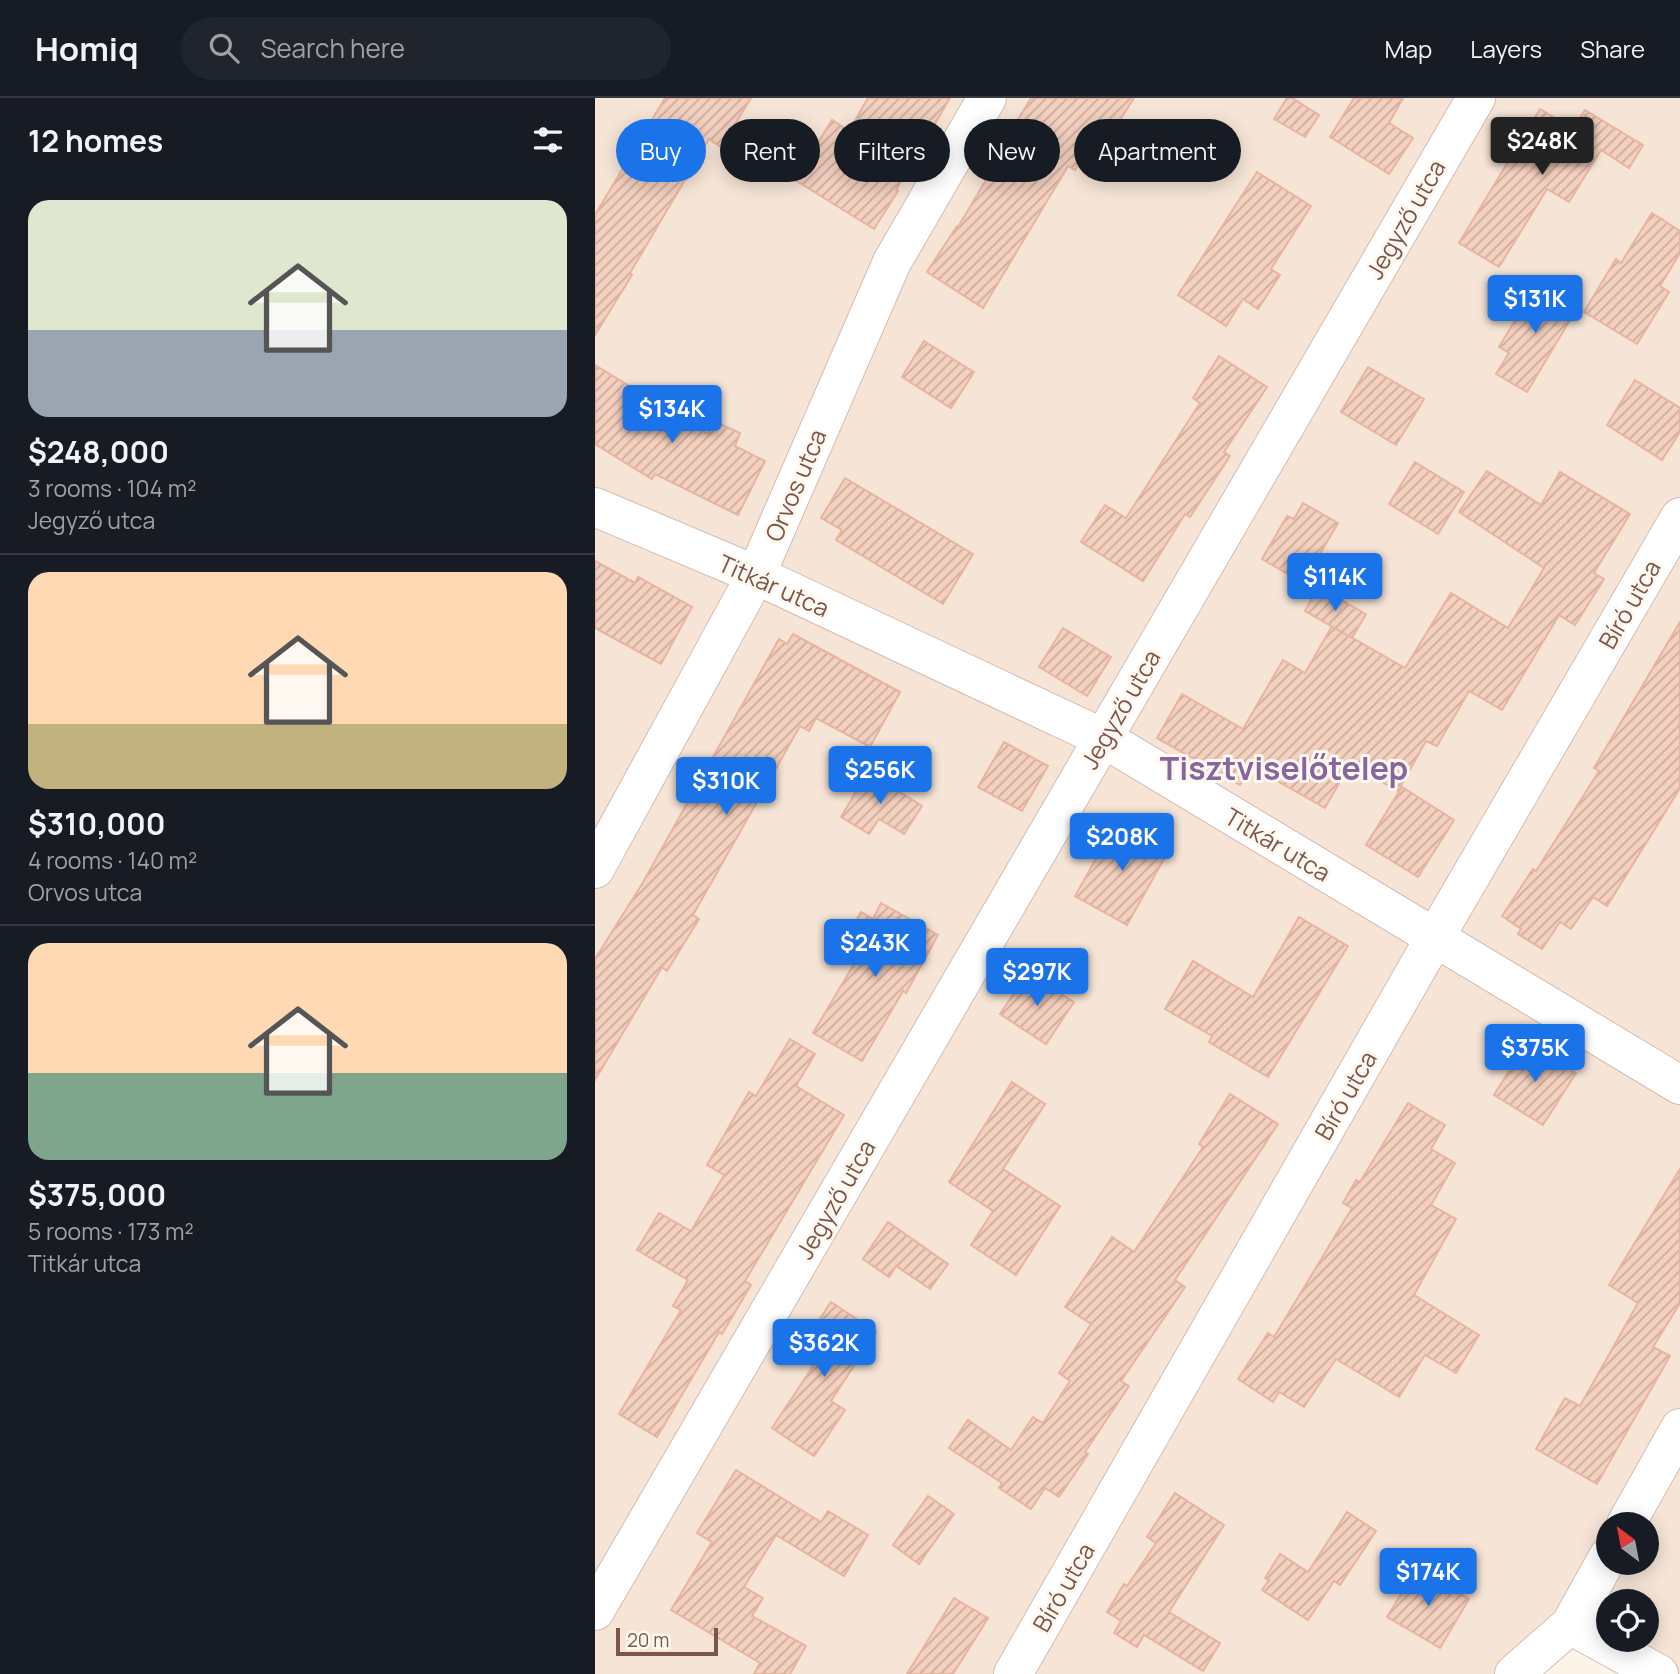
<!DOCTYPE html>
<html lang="en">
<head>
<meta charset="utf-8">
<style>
  body { margin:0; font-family:Manrope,sans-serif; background:#20242c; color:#f1f3f6; height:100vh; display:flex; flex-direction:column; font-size:26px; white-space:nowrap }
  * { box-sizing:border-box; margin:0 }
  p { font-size:23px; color:#9ea1a6 }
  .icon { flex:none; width:38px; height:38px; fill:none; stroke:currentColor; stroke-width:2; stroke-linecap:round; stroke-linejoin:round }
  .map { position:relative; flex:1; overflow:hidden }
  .panel { display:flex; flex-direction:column; background:#171b24; width:595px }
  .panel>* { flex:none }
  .banner { position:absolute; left:21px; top:21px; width:665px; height:63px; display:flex; gap:14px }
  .needle { width:46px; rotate:328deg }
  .fabs { position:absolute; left:1001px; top:1414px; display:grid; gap:14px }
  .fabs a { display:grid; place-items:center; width:63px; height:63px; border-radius:50%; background:#171b24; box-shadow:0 4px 18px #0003; font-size:35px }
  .scale { position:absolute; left:21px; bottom:18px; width:102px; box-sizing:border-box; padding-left:7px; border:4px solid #7a574a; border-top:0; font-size:19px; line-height:24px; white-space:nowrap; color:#7a574a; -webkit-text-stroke:5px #fff8f0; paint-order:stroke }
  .price { position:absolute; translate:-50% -60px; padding:0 16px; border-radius:7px; background:#1a73e8; color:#fff; font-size:23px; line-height:46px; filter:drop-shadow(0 2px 4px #0008) }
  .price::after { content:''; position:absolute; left:50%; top:42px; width:21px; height:16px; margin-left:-10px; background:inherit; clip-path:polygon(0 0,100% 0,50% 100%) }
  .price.selected { background:#222; color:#fff }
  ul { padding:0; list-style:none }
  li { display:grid; align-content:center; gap:14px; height:371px; padding:0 28px }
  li+li { border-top:2px solid #363941 }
  li span { display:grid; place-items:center; height:217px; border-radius:21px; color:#555 }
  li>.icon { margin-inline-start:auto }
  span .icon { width:126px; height:126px; fill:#fffc; stroke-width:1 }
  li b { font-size:30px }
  h2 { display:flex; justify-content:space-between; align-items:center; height:84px; padding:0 28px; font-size:30px }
  .tag { padding:0 24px; border-radius:32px; background:#171b24; box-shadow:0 4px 18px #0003; font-size:24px; line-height:63px }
  .tag.selected { background:#1a73e8; color:#fff }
  header { display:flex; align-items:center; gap:42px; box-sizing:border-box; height:98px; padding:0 35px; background:#171b24; border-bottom:2px solid #363941 }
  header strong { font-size:33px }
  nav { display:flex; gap:38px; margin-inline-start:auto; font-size:24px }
  .search { width:490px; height:63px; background:#20242c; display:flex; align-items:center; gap:18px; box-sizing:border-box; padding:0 24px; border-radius:38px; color:#9ea1a6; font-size:26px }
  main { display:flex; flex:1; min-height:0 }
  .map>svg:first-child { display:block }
  .residential { fill:#f6e5d7; fill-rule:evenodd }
  .building { fill:url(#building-hatch); stroke:#e8b49e; stroke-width:2 }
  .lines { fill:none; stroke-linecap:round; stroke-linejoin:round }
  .minor-casing { stroke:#d3bdb0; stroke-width:40 }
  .minor { stroke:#fff; stroke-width:38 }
  .labels { text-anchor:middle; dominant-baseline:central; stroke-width:6; stroke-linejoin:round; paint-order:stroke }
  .street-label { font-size:24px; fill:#7a574a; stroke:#fff8f0 }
  .district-label { font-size:32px; font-weight:bold; fill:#86669d; stroke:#fff8f0 }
</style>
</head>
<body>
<header>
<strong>Homiq</strong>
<div class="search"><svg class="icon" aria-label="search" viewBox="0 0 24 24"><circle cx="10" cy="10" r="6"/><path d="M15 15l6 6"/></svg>Search here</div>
<nav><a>Map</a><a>Layers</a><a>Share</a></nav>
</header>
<main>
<section class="panel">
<h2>12 homes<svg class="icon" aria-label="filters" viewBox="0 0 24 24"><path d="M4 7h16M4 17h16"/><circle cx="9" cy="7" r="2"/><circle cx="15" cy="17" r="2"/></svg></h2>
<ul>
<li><span style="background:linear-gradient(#dfe7d0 60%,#9aa5b1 0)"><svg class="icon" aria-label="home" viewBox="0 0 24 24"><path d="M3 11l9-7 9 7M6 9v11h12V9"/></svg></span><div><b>$248,000</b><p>3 rooms · 104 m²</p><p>Jegyző utca</p></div></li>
<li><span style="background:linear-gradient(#ffd9b3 70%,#c2b280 0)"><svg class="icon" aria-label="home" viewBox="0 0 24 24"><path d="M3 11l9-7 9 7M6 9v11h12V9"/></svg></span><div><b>$310,000</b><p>4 rooms · 140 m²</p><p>Orvos utca</p></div></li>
<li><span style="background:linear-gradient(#ffd9b3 60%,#7fa58c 0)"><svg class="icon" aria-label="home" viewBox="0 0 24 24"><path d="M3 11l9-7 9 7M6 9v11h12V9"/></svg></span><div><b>$375,000</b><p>5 rooms · 173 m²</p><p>Titkár utca</p></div></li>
</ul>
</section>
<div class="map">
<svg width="1085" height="1576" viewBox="0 0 1085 1576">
  <defs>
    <pattern id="building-hatch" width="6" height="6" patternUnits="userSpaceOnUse" patternTransform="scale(1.75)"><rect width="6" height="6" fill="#f4d0bf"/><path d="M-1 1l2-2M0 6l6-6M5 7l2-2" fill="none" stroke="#cbac9d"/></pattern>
  </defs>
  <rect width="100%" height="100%" fill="#fdf4e9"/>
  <path class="residential" d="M0,0H1085V1576H1040L978,1547L932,1576H0ZM1013,1426H1052V1465H1013ZM1013,1503H1052V1542H1013Z"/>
  <g class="building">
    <polygon points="70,0 156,0 126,49 114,41 35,175 37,177 0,237 0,117"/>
    <polygon points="273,0 355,0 301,92 303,93 279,131 200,82 237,22 254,33"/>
    <polygon points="436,0 539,0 518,33 507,27 480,72 473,68 388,210 332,174 362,128 363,129 419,35 416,33"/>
    <polygon points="692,0 697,0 724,17 710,39 679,21"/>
    <polygon points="759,0 808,0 794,25 818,40 794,76 735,39"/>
    <polygon points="945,11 978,31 990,12 1048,47 1034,70 1006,52 974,104 952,91 904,169 864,145"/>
    <polygon points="662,74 716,108 676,171 685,177 663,211 648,201 631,228 583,197"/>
    <polygon points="1057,115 1085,133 1085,155 1065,188 1074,194 1042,246 989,214 1021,161 1026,165"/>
    <polygon points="944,183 984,207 932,294 901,276 914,255 904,249"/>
    <polygon points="329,243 379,274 356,310 307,279"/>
    <polygon points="624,258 672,289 629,354 635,358 595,419 590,416 548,483 486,444 510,407 531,420 605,305 598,300"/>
    <polygon points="0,267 113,336 119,323 145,335 140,348 170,363 143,417 60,376 57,381 0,346"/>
    <polygon points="773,269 829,301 801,347 746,314"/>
    <polygon points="1040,282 1085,310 1085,334 1067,362 1012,327"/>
    <polygon points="820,364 869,394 843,436 794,406"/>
    <polygon points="892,373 946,407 965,374 1035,416 999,475 1009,481 980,527 964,517 907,612 874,593 842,648 831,643 803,693 755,666 730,710 656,668 645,687 562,640 587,596 648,631 688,562 710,575 737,528 810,570 856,495 913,530 949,470 864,414"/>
    <polygon points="250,380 378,456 348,506 241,442 247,432 226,420"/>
    <polygon points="708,405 743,425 708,485 667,461 692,418 699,421"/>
    <polygon points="0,463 40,485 43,479 97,509 66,566 0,530"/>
    <polygon points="723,489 771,516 757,540 710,513"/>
    <polygon points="1085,524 1085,690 1012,808 998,799 976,831 965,824 947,851 923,836 926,831 907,818 938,771 941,773 1004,673 999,670"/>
    <polygon points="468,530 516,559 492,598 444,569"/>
    <polygon points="198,536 305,594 275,649 221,620 214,633 205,628 98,817 104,821 72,873 67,869 0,982 0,861 47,786 184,541 192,546"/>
    <polygon points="409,644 453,668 427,713 383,689"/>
    <polygon points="273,674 327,708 309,736 284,721 274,736 246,719"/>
    <polygon points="807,689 859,722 823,779 771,747"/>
    <polygon points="522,723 574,752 532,827 480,798"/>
    <polygon points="286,805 343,837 311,895 308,893 267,963 218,935 259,866 254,863 262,849 250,843 266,814 278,821"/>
    <polygon points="704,819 753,848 673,979 614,944 617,938 570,911 598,863 658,899"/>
    <polygon points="433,875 479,904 451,946 405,916"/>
    <polygon points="195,941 220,956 201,988 249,1017 150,1183 156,1187 127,1236 124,1234 62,1339 24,1316 86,1212 78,1208 93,1182 42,1152 64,1115 96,1133 129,1077 112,1067 154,994 161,998"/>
    <polygon points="932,944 981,975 948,1027 899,997"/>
    <polygon points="417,984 450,1006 408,1071 465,1108 421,1177 376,1147 398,1113 354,1084"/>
    <polygon points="635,996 683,1026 580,1182 590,1189 526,1283 534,1288 490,1354 493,1356 464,1399 450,1390 436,1411 404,1390 407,1385 354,1350 373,1322 416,1352 438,1319 448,1325 475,1283 464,1275 496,1226 470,1209 517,1139 539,1154 608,1049 604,1046"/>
    <polygon points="813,1005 850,1027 836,1051 860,1065 836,1107 861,1121 819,1197 884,1237 861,1275 830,1257 804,1299 741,1261 709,1309 684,1294 678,1304 643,1281 673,1235 679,1239 757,1110 748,1105 761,1082 765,1084"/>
    <polygon points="1085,1071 1085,1205 1058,1249 1075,1258 1002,1386 941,1351 970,1300 985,1308 1043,1205 1014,1187"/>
    <polygon points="293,1124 353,1166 335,1191 301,1168 294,1179 268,1161"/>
    <polygon points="236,1204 281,1234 236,1303 250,1312 219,1358 177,1330 226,1256 209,1245"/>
    <polygon points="141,1372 226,1424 233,1413 273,1437 249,1478 181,1437 149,1489 168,1500 157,1518 211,1548 195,1576 159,1576 165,1565 76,1512 117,1444 102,1435"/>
    <polygon points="580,1395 629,1427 574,1514 625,1545 608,1573 549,1537 542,1549 519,1535 526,1523 512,1514 529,1486 532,1488 561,1445 552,1439"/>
    <polygon points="333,1398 359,1416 324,1466 298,1447"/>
    <polygon points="752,1414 781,1433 745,1487 739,1483 713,1522 667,1492 674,1482 670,1480 685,1456 713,1474"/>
    <polygon points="822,1470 874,1501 845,1550 792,1519"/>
    <polygon points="359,1500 393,1520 358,1576 312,1576"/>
  </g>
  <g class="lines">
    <g class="minor-casing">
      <g id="minor">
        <polyline points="0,409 161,477 508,640 1085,987"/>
        <polyline points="0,771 161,477 297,164 392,0"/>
        <polyline points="1031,1426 1085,1330"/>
        <polyline points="0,1513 881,0"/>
        <polyline points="975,1527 1064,1576"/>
        <polyline points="418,1576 839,841 1085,419"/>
        <polyline points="919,1576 975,1527 1013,1459"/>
      </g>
    </g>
    <use href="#minor" class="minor"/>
  </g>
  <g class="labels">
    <g class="street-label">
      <text transform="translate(810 121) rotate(-60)">Jegyző utca</text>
      <text transform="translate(200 387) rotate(-67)">Orvos utca</text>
      <text transform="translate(179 487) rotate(24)">Titkár utca</text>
      <text transform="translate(1034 506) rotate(-60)">Bíró utca</text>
      <text transform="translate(525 611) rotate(-60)">Jegyző utca</text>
      <text transform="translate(683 746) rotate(31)">Titkár utca</text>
      <text transform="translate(750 997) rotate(-60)">Bíró utca</text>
      <text transform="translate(240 1101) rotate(-60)">Jegyző utca</text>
      <text transform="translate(468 1489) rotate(-60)">Bíró utca</text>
    </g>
    <g class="district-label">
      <text x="689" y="670">Tisztviselőtelep</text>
    </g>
  </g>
</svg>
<div class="fabs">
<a><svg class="needle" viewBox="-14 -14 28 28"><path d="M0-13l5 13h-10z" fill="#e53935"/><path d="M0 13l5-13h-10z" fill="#9ea1a6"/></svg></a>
<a><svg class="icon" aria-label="locate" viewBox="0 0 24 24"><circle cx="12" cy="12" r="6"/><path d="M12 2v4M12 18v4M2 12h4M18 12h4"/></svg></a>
</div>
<div class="scale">20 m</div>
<b class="price selected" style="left:947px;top:79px">$248K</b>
<b class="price" style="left:940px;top:237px">$131K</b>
<b class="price" style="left:77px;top:347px">$134K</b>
<b class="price" style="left:740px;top:515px">$114K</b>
<b class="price" style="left:285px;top:708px">$256K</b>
<b class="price" style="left:131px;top:719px">$310K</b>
<b class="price" style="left:527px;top:775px">$208K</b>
<b class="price" style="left:280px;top:881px">$243K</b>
<b class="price" style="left:442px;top:910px">$297K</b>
<b class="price" style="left:940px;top:986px">$375K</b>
<b class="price" style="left:229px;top:1281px">$362K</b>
<b class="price" style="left:833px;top:1510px">$174K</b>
<div class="banner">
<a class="tag selected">Buy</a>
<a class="tag">Rent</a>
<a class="tag">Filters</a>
<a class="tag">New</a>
<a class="tag">Apartment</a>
</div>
</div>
</main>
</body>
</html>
